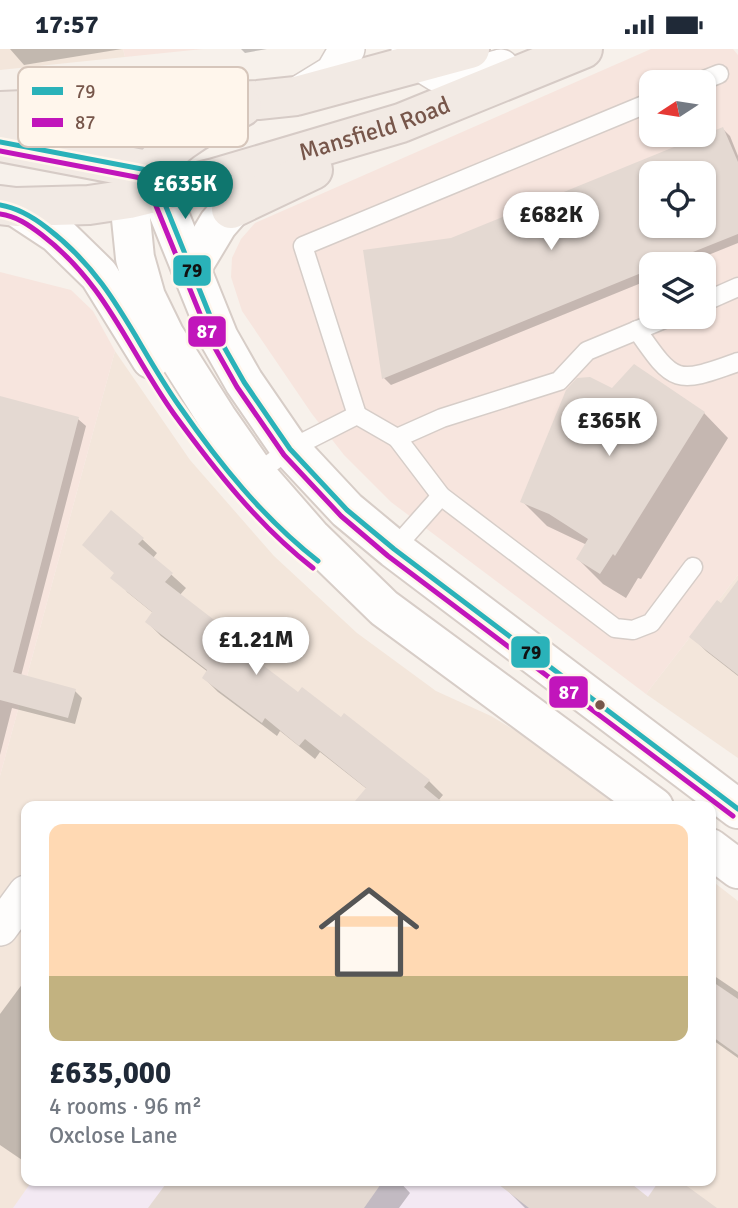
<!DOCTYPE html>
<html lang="en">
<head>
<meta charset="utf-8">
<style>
  body { margin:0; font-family:Signika,sans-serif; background:#f2f2f3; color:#1f2937; height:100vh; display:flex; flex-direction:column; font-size:26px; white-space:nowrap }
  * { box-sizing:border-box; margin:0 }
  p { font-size:23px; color:#747a83 }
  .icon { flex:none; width:38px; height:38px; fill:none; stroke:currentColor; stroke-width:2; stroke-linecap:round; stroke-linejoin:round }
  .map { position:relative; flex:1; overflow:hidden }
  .panel { position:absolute; left:21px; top:752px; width:695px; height:385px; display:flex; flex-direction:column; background:#fff; border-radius:14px; box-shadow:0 2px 5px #0004 }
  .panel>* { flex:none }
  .needle { width:46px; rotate:258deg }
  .tools { position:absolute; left:639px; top:21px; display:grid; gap:14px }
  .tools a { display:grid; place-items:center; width:77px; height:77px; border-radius:14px; background:#fff; box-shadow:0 2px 5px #0004; font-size:35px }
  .price { position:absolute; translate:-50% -60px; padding:0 16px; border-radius:24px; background:#fff; color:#222; font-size:23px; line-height:46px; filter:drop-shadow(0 2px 4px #0008) }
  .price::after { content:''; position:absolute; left:50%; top:42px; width:21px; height:16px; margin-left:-10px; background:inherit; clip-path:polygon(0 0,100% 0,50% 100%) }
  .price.current { background:#0f766e; color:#fff }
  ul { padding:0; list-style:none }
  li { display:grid; align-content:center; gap:14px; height:371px; padding:0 28px }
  li span { display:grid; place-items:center; height:217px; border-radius:14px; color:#555 }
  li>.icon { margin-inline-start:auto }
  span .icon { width:126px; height:126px; fill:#fffc; stroke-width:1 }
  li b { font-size:30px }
  .status { display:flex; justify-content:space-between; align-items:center; height:49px; padding:0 35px; background:#fff; direction:ltr }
  .status svg { height:19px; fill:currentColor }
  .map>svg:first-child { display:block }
  .residential { fill:#f3e6db }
  .commercial { fill:#f7e5de; fill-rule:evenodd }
  .education { fill:#f3e9f3 }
  .shadow { fill:#0003; fill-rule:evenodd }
  .building { fill:#e4d9d2; fill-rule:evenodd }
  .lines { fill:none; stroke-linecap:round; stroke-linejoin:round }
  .service-casing { stroke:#d6cdc8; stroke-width:21 }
  .minor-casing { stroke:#d6cdc8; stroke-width:38 }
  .secondary-casing { stroke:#d7cdc7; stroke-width:42 }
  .trunk-casing { stroke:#d6cbc6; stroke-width:42 }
  .service { stroke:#fefdfc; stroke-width:18 }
  .minor { stroke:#fefdfc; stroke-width:35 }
  .secondary { stroke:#fefdfc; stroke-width:38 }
  .trunk { stroke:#f2eae4; stroke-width:38 }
  .bus-1-casing { stroke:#fff6ec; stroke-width:10 }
  .bus-2-casing { stroke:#fff6ec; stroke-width:10 }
  .bus-1 { stroke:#2ab2b9; stroke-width:5 }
  .bus-2 { stroke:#c115bb; stroke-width:5 }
  .bus-dot { fill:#77564a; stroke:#fff6ec; stroke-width:2.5 }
  .labels { text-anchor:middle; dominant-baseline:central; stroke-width:5; stroke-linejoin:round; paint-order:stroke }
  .street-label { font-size:24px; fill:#77564a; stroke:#fff6ec }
  .key { fill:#fff6ec; stroke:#d6c6bb; stroke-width:2 }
  .key-label { font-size:19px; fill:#77564a }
  .line-badge { stroke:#fff6ec; stroke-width:2.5 }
  .badge-label { font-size:19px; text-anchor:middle; font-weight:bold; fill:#fff }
  .pale-badge-label { font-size:19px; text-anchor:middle; font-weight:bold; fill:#111 }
</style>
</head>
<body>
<div class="status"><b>17:57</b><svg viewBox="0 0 49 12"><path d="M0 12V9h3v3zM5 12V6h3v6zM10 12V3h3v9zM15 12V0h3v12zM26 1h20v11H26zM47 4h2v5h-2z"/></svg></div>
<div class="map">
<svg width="738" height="1159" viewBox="0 0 738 1159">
  <rect width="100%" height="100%" fill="#f7f1eb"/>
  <g class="residential">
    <polygon points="0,0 123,0 125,8 0,21"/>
    <polygon points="115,302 190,411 274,507 357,584 436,642 491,667 539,696 618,758 26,758 26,1132 710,1132 711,831 738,852 738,1159 0,1159 0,727"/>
    <polygon points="738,526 738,709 646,645"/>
  </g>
  <g class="commercial">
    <polygon points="123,0 203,0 125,8"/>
    <path d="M651,0H733L738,6V526L646,645L391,453L344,406L312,365L242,262L231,228L232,209L241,190L255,174ZM651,33H704V86H651ZM651,124H704V177H651ZM651,215H704V268H651Z"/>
    <polygon points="0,223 71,241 93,262 115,302 0,727"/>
  </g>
  <polygon class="education" points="32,1132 659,1132 696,1159 13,1159"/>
  <g class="shadow">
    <polygon points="10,0 122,0 24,16"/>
    <polygon points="241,0 267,0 245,4"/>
    <path d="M723,80L730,87L738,107V194L686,215H651V230L391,336L384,329L451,191ZM651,124H704V177H651Z"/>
    <polygon points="612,341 704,364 728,389 641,530 638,529 626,549 603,535 578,510 587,496 547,477 522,452"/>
    <polygon points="0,349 78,370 86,377 21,627 75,642 82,649 75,675 12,659 0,706"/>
    <polygon points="142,490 157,504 153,509 186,539 179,547 221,578 235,593 231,599 262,622 429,732 443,746 438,752 367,740 320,703 315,710 280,682 277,687 218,643 204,629 208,623 161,587 147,573 153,564 127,543 116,525 84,496"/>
    <polygon points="738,563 738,627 706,602 692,588"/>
    <polygon points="710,924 738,943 738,1009 710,989"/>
    <polygon points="26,930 26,1104 22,1111 0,1096 0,965"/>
    <polygon points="163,1132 399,1132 410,1144 399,1159 150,1159 167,1137"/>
    <polygon points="503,1137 648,1150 710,1159 525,1159"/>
  </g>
  <g class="building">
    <path d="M723,78L738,113V185L663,215H651V220L382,330L363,201L451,189ZM651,124H704V177H651Z"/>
    <polygon points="634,315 705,363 615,507 613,505 600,525 576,510 588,490 549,465 520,453 566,341 577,329 590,328 612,339"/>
    <polygon points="0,347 79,368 13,623 76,640 68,669 0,651"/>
    <polygon points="111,461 144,489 138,495 173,524 165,533 222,577 216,585 261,620 264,617 298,643 302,638 341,668 344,664 430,731 424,738 448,758 350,758 366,739 305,690 299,697 265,669 262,674 202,629 207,621 145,573 152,563 110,529 114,524 82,496"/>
    <polygon points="738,531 738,626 689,588 717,551 721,554"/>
    <polygon points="710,931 738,950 738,1006 710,986"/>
    <polygon points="168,1132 383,1132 364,1159 148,1159"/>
    <polygon points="494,1132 628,1132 648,1148 659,1132 680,1132 717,1159 529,1159"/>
  </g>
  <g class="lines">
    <g class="service-casing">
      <g id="service">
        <polyline points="699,33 719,25"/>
        <polyline points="704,253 738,238"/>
        <path d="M637,281C675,336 676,335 738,313"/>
        <polyline points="357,366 303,197 651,53"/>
        <polyline points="397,389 442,369 559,332 587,302 669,268"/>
        <polyline points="256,425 290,400 357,366 397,389 441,447 615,579 633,581 651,574 693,518"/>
        <polyline points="394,500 441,447"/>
      </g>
    </g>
    <g class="minor-casing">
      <g id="minor">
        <path d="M409,0C420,14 437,29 456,30C467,31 490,21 501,18"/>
        <polyline points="302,43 333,24 347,0"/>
        <polyline points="0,879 26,844"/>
      </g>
    </g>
    <g class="secondary-casing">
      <g id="secondary">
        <polyline points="160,143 219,289 244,333 290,400 347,461 394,500 738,760"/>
        <polyline points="129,150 135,209 146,248 165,287 217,369 256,425 311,488 384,559 654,758"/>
        <polyline points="16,158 57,185 99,226 151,310"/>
        <polyline points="191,220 218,175 231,160"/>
        <polyline points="710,799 738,820"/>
      </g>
    </g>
    <g class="trunk-casing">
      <g id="trunk">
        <polyline points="0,62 258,51 296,47 470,0"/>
        <polyline points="0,93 147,121 160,143"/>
        <path d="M134,142C159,102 200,77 242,58"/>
        <path id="s1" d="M0,156L16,158L89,156L129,150L215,129L401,74L583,0"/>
        <polyline points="231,160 313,121"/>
      </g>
    </g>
    <use href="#service" class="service"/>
    <use href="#minor" class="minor"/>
    <use href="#secondary" class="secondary"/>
    <use href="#trunk" class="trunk"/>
    <g class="bus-1-casing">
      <g id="bus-1">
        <polyline points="0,93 147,121 160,143 219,289 244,333 290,400 347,461 394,500 738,760"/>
        <path d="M0,156C18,159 33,168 47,179C113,229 134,293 180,358C219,414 263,469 318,512"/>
      </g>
    </g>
    <g class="bus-2-casing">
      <g id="bus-2">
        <polyline points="0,102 141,129 152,147 211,292 237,338 284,406 341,467 388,507 733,767"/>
        <path d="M0,165C16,167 29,176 42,186C107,236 128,301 174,365C215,421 258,476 313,519"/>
      </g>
    </g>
    <use href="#bus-1" class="bus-1"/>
    <use href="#bus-2" class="bus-2"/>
  </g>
  <circle class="bus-dot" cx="600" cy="656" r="6"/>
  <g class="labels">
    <g class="street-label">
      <text stroke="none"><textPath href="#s1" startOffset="385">Mansfield Road</textPath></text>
    </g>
  </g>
  <rect x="18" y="18" width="230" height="80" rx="10" class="key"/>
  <rect x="32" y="38" width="31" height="8" fill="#2ab2b9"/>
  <rect x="32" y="69" width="31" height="9" fill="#c115bb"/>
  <g class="key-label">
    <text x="75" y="49">79</text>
    <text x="75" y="80">87</text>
  </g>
  <g class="line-badge">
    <rect x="172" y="205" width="40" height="33" rx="7" fill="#2ab2b9"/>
    <rect x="187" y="266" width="40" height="33" rx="7" fill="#c115bb"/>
    <rect x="510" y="586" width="41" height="34" rx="7" fill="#2ab2b9"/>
    <rect x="548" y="626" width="41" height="34" rx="7" fill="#c115bb"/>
  </g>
  <g class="badge-label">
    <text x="207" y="289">87</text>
    <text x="569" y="650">87</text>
  </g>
  <g class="pale-badge-label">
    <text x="192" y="228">79</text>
    <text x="531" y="610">79</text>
  </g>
</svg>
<div class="tools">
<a><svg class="needle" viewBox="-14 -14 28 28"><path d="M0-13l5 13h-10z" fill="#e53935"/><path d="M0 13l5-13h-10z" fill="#747a83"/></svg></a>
<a><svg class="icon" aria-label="locate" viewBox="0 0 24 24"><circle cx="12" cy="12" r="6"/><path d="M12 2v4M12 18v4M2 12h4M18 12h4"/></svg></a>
<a><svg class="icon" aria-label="layers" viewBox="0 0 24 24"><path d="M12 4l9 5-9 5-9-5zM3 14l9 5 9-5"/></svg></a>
</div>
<b class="price current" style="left:185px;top:172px">£635K</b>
<b class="price" style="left:551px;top:203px">£682K</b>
<b class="price" style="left:609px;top:409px">£365K</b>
<b class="price" style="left:256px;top:628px">£1.21M</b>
<section class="panel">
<ul>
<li><span style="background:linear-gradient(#ffd9b3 70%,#c2b280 0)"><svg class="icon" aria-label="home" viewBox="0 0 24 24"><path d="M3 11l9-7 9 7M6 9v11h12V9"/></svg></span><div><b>£635,000</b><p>4 rooms · 96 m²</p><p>Oxclose Lane</p></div></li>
</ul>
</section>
</div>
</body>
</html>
